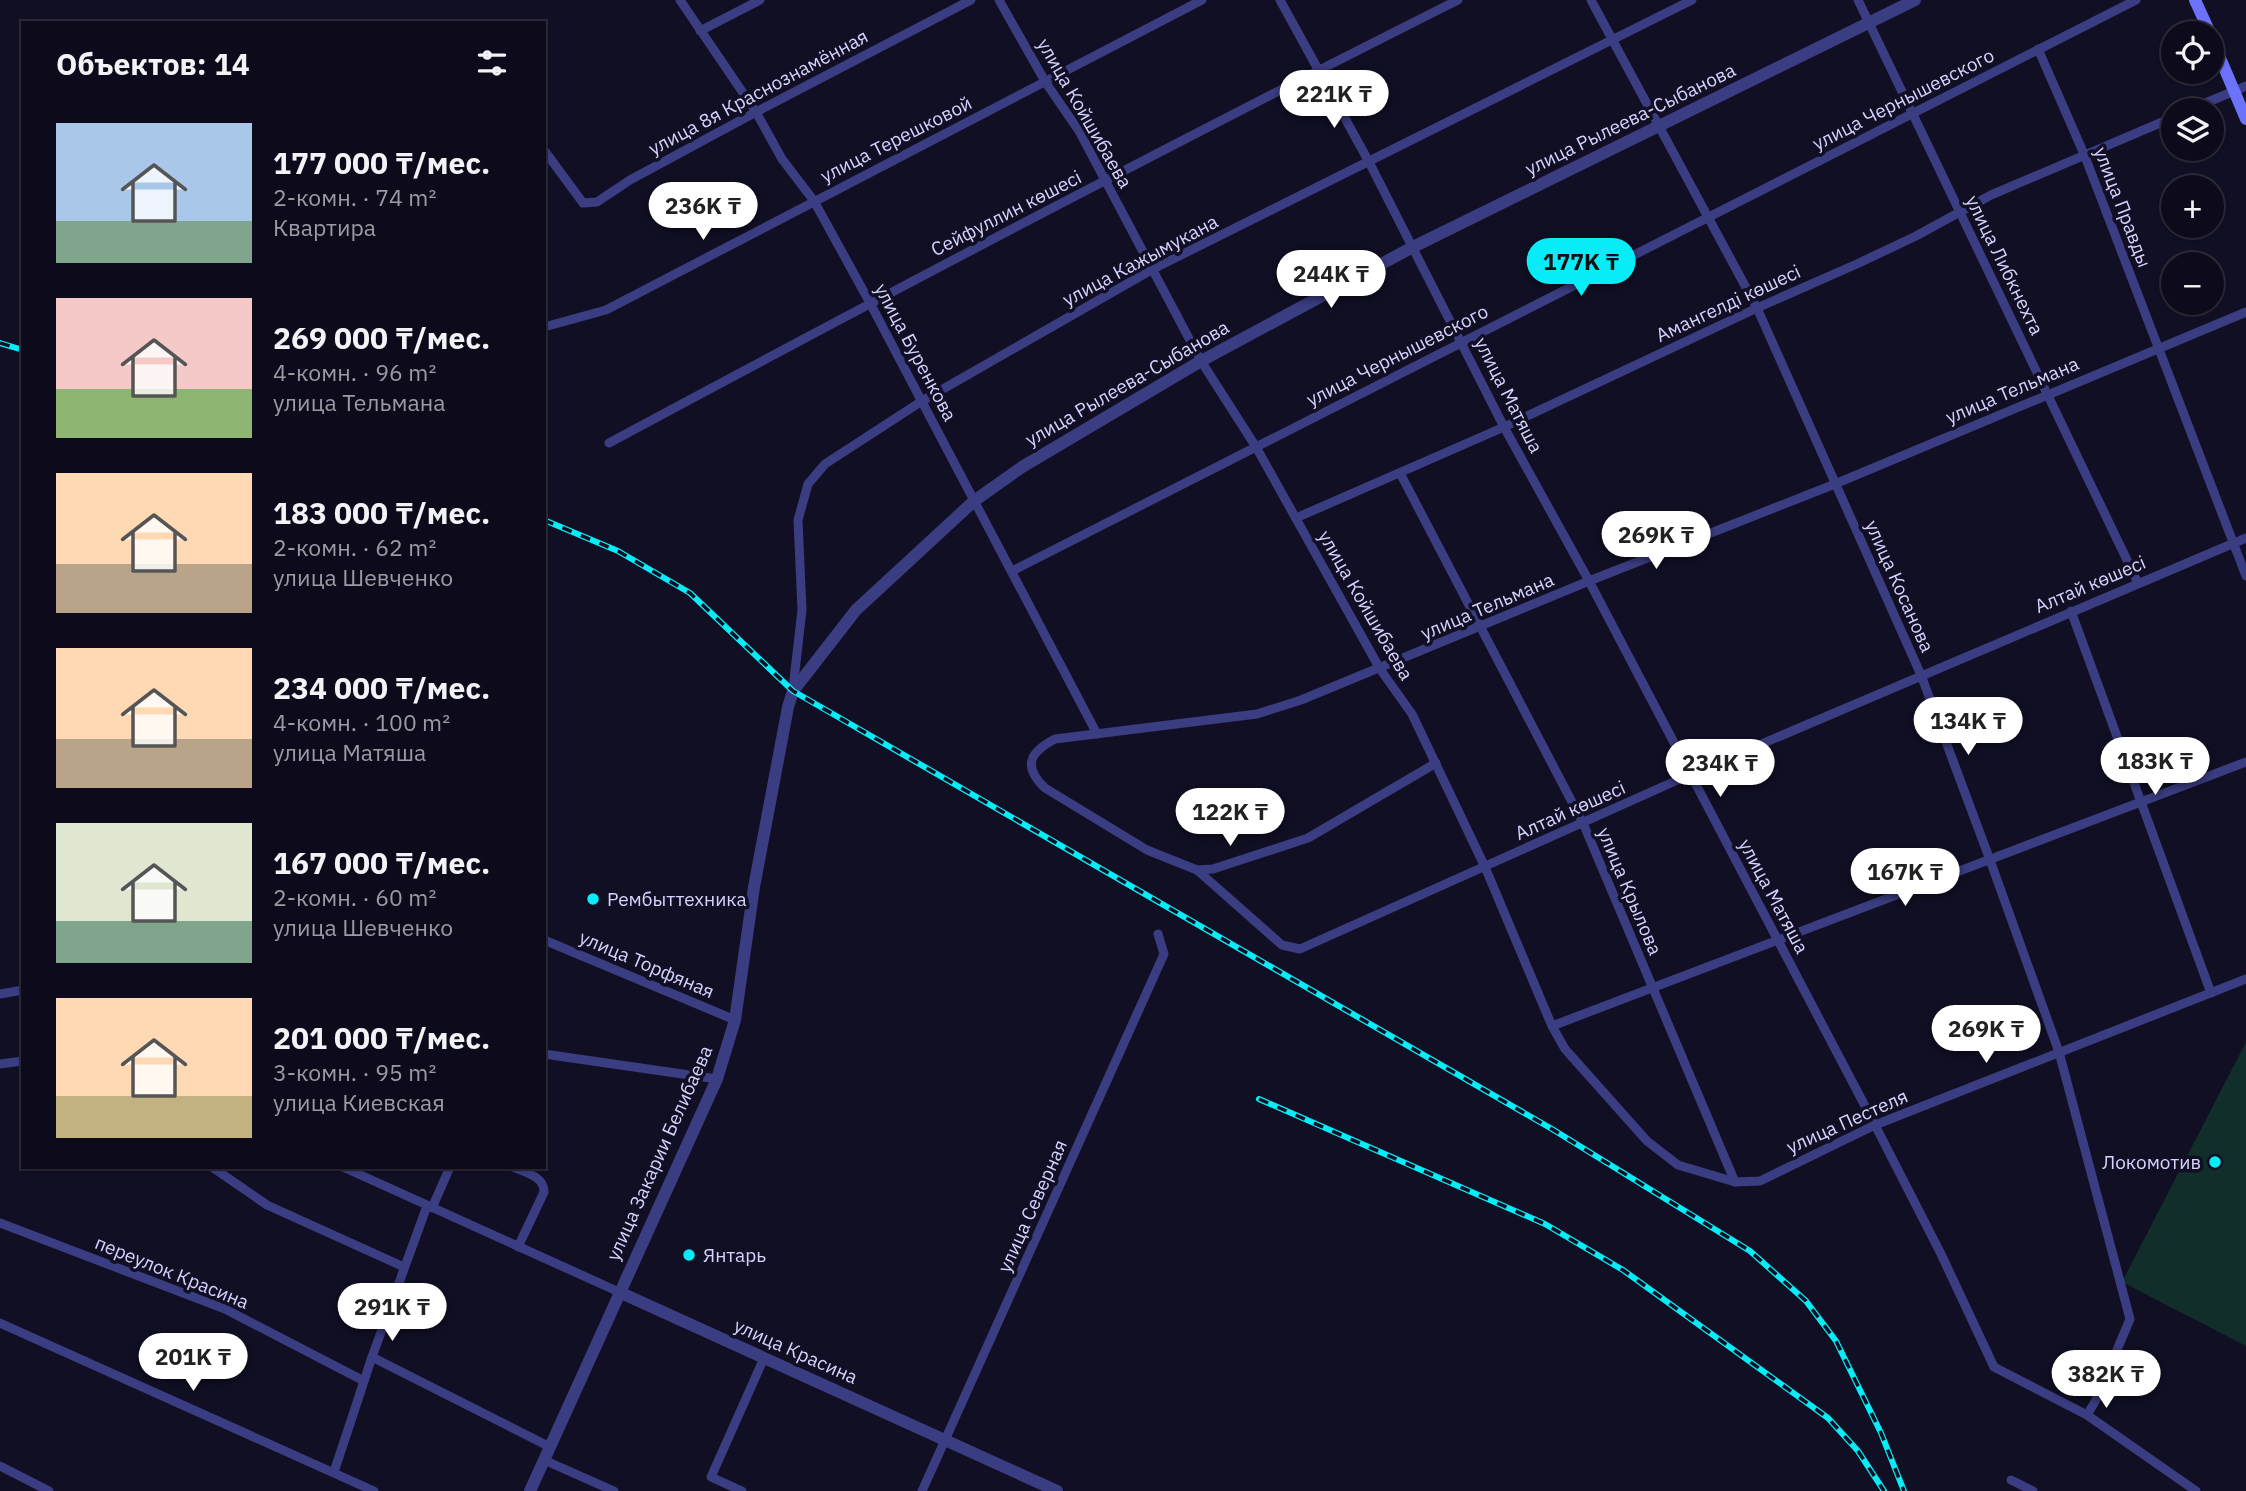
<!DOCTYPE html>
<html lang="ru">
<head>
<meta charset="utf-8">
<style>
  body { margin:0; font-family:"IBM Plex Sans",sans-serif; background:#161424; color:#f1f3f6; height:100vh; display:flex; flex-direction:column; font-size:26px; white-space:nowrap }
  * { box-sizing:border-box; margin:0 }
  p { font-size:23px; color:#9a9ba3 }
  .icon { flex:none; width:38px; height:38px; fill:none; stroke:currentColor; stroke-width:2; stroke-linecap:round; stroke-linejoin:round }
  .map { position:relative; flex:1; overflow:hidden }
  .side { position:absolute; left:21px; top:21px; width:525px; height:1148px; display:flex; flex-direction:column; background:#0d0b1b; border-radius:0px; box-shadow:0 2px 5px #0004,0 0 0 2px #2d2b3a }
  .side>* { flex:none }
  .tools { position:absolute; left:2161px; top:21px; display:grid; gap:14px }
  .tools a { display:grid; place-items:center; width:63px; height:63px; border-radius:50%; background:#0d0b1b; box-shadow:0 2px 5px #0004,0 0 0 2px #2d2b3a; font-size:35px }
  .price { position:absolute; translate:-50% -60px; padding:0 16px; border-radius:24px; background:#fff; color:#222; font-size:23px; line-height:46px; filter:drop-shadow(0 2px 4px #0008) }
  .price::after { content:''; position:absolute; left:50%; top:42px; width:21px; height:16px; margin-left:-10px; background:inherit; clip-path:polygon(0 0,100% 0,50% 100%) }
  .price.selected { background:#06edf7; color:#111 }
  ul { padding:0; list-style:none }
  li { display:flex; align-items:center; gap:21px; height:175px; padding:0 35px }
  li span { display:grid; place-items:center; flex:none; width:196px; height:140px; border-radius:0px; color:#555 }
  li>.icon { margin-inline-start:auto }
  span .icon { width:84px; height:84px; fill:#fffc; stroke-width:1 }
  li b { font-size:30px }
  h2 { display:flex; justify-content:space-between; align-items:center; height:84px; padding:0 35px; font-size:30px }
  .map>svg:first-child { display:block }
  .green { fill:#122e2b }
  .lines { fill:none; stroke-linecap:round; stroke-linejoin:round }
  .minor { stroke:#3b3d82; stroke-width:9 }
  .tertiary { stroke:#3b3d82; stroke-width:12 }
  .secondary { stroke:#6d72fb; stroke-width:12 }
  .rail-casing { stroke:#06edf7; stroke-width:6 }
  .rail { stroke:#110f24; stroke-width:3.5; stroke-dasharray:10; stroke-linecap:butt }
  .poi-dot { fill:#06edf7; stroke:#110f24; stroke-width:2.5 }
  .labels { text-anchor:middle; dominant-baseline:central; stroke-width:7; stroke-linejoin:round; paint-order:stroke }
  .street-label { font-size:19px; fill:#d6d3fe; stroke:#110f24 }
  .poi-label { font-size:19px; fill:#d6d3fe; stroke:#110f24; text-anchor:start }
</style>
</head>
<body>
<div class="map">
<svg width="2246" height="1491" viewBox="0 0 2246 1491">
  <rect width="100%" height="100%" fill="#110f24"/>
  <polygon class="green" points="2246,1042 2246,1346 2122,1282"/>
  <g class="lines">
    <g class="minor">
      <polyline points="680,0 756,112 782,159 814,201 870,303 1097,734"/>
      <polyline points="999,0 1046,83 1079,131 1201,361 1256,447 1380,669 1412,714 1485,867 1552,1026 1565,1049 1647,1141 1678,1165 1735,1182 1760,1181 1875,1125 2246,979"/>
      <polyline points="1280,0 1369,162 1504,427 1589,581 1875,1125 1941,1254 1994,1367 2087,1415 2196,1491"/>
      <polyline points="1591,0 1757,308 1921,675 1990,860 2059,1052 2130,1319 2096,1400 2087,1415"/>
      <polyline points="1858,0 2138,583"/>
      <polyline points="700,31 760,0"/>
      <polyline points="2038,49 2084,154 2246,576"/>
      <polyline points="2189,110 2246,86"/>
      <polyline points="544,150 583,203 597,202 630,180 756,112 971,0"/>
      <polyline points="544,327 606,310 1202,0"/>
      <path d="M609,443C890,292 1173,143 1458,0"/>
      <polyline points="1400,473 1583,823 1735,1182"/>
      <polyline points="1296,518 1504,427 1757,308 1859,263 1916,236 1991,195 2174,117"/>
      <polyline points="1012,571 2136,0"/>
      <polyline points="2071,611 2211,993"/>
      <polyline points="793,688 802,610 798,520 808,484 825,464 922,401 1153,269 1692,0"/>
      <path d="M1436,763L1308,838L1213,869L1197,870L1147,850L1045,788C1022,766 1030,752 1055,739L1257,714L1301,700L1589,581L1835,484L2246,312"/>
      <polyline points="1197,870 1282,945 1300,949 1691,774 2246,538"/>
      <polyline points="544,940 735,1020"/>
      <polyline points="0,994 23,990"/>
      <polyline points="1552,1026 2246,762"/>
      <polyline points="544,1054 717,1079"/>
      <polyline points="0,1064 23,1061"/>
      <polyline points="212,1167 267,1205 404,1267"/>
      <polyline points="343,1167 619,1292"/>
      <path d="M513,1167C526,1173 544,1176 544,1192L518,1247"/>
      <polyline points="432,1208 450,1167"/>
      <polyline points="0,1223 225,1309 364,1381"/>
      <polyline points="0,1323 374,1491"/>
      <polyline points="372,1357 550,1447"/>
      <polyline points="544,1460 614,1491"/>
      <polyline points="0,1466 49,1491"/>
      <polyline points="334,1472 372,1357 427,1206"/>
      <polyline points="2011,1480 2033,1491"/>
      <polyline points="742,1491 711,1477 764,1358"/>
      <polyline points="922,1491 1164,954 1158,934"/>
    </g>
    <g class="tertiary">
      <polyline points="619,1292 1057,1491"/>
      <polyline points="530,1491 717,1079 735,1020 754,887 788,707 793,691 856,610 974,501 1022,467 1201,361 1411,248 1915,0"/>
    </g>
    <g class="secondary">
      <polyline points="2195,0 2210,33"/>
      <polyline points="2212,39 2246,119"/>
    </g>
    <g class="rail-casing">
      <g id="rail">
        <polyline points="0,343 23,350"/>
        <polyline points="544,520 618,551 690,593 793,691 1552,1129 1750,1251 1806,1301 1836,1341 1881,1433 1904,1491"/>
        <polyline points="1259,1099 1545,1224 1623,1270 1828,1418 1858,1451 1884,1491"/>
      </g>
    </g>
    <use href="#rail" class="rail"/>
  </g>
  <g class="poi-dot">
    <circle cx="593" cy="899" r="7"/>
    <circle cx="2215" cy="1162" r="7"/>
    <circle cx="689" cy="1255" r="7"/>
  </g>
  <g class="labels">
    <g class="street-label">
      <text transform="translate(758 92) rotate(-28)">улица 8я Краснознамённая</text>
      <text transform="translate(1903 99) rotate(-27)">улица Чернышевского</text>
      <text transform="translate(1085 113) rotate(60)">улица Койшибаева</text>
      <text transform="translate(1630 119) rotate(-26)">улица Рылеева-Сыбанова</text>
      <text transform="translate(896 139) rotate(-27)">улица Терешковой</text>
      <text transform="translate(2123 207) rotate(69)">улица Правды</text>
      <text transform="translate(1006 213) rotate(-27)">Сейфуллин көшесі</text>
      <text transform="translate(1140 260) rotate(-28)">улица Кажымукана</text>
      <text transform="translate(2005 265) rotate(64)">улица Либкнехта</text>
      <text transform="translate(1728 303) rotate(-25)">Амангелді көшесі</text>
      <text transform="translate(916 352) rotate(62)">улица Буренкова</text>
      <text transform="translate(1397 355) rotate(-27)">улица Чернышевского</text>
      <text transform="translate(1127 383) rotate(-30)">улица Рылеева-Сыбанова</text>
      <text transform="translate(2012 390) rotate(-23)">улица Тельмана</text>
      <text transform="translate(1509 395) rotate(63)">улица Матяша</text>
      <text transform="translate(2090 584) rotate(-23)">Алтай көшесі</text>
      <text transform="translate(1900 586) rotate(66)">улица Косанова</text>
      <text transform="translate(1366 605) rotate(60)">улица Койшибаева</text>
      <text transform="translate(1487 606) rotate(-23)">улица Тельмана</text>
      <text transform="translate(1570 810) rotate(-24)">Алтай көшесі</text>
      <text transform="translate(1630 891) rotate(67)">улица Крылова</text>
      <text transform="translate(1774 896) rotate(62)">улица Матяша</text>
      <text transform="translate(647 964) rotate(23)">улица Торфяная</text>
      <text transform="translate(1847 1121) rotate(-24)">улица Пестеля</text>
      <text transform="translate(659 1153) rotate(-66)">улица Закарии Белибаева</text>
      <text transform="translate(1032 1206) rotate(-66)">улица Северная</text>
      <text transform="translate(172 1272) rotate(22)">переулок Красина</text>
      <text transform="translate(796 1351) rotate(24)">улица Красина</text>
    </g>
    <g class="poi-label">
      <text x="607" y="899">Рембыттехника</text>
      <text x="2201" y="1162" text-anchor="end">Локомотив</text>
      <text x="703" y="1255">Янтарь</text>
    </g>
  </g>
</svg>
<div class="tools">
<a><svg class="icon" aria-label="locate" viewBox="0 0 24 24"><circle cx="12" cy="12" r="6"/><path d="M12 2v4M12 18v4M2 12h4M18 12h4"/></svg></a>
<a><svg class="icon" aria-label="layers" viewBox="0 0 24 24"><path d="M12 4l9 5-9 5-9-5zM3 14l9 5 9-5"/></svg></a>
<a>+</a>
<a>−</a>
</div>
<b class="price" style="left:1334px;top:130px">221K ₸</b>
<b class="price" style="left:703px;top:242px">236K ₸</b>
<b class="price selected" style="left:1581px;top:298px">177K ₸</b>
<b class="price" style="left:1331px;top:310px">244K ₸</b>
<b class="price" style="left:1656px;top:571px">269K ₸</b>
<b class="price" style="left:1968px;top:757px">134K ₸</b>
<b class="price" style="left:2155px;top:797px">183K ₸</b>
<b class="price" style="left:1720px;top:799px">234K ₸</b>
<b class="price" style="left:1230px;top:848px">122K ₸</b>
<b class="price" style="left:1905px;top:908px">167K ₸</b>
<b class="price" style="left:1986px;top:1065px">269K ₸</b>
<b class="price" style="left:392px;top:1343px">291K ₸</b>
<b class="price" style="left:193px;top:1393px">201K ₸</b>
<b class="price" style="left:2106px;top:1410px">382K ₸</b>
<section class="side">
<h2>Объектов: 14<svg class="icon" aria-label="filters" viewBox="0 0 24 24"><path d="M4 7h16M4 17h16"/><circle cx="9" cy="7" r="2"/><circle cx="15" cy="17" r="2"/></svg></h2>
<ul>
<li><span style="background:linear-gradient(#a9c7e8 70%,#7fa58c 0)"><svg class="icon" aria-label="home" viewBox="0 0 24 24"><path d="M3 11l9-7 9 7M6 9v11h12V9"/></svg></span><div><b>177 000 ₸/мес.</b><p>2-комн. · 74 m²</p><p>Квартира</p></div></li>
<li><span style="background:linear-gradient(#f6c9c9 65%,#8fb573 0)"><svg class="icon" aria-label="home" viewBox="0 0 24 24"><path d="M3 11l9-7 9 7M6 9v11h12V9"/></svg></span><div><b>269 000 ₸/мес.</b><p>4-комн. · 96 m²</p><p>улица Тельмана</p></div></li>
<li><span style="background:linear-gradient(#ffd9b3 65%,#b9a48a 0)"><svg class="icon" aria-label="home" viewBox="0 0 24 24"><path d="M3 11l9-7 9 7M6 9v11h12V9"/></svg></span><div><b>183 000 ₸/мес.</b><p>2-комн. · 62 m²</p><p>улица Шевченко</p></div></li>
<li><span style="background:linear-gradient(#ffd9b3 65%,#b9a48a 0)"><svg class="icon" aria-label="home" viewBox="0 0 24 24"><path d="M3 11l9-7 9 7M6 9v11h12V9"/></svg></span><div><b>234 000 ₸/мес.</b><p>4-комн. · 100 m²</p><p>улица Матяша</p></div></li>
<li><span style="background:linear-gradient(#dfe7d0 70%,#7fa58c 0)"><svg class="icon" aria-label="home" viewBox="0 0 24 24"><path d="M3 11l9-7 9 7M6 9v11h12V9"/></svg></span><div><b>167 000 ₸/мес.</b><p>2-комн. · 60 m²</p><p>улица Шевченко</p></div></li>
<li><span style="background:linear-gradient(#ffd9b3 70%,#c2b280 0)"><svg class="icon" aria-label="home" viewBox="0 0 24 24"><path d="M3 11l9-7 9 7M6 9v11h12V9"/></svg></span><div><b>201 000 ₸/мес.</b><p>3-комн. · 95 m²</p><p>улица Киевская</p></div></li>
</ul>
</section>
</div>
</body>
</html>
